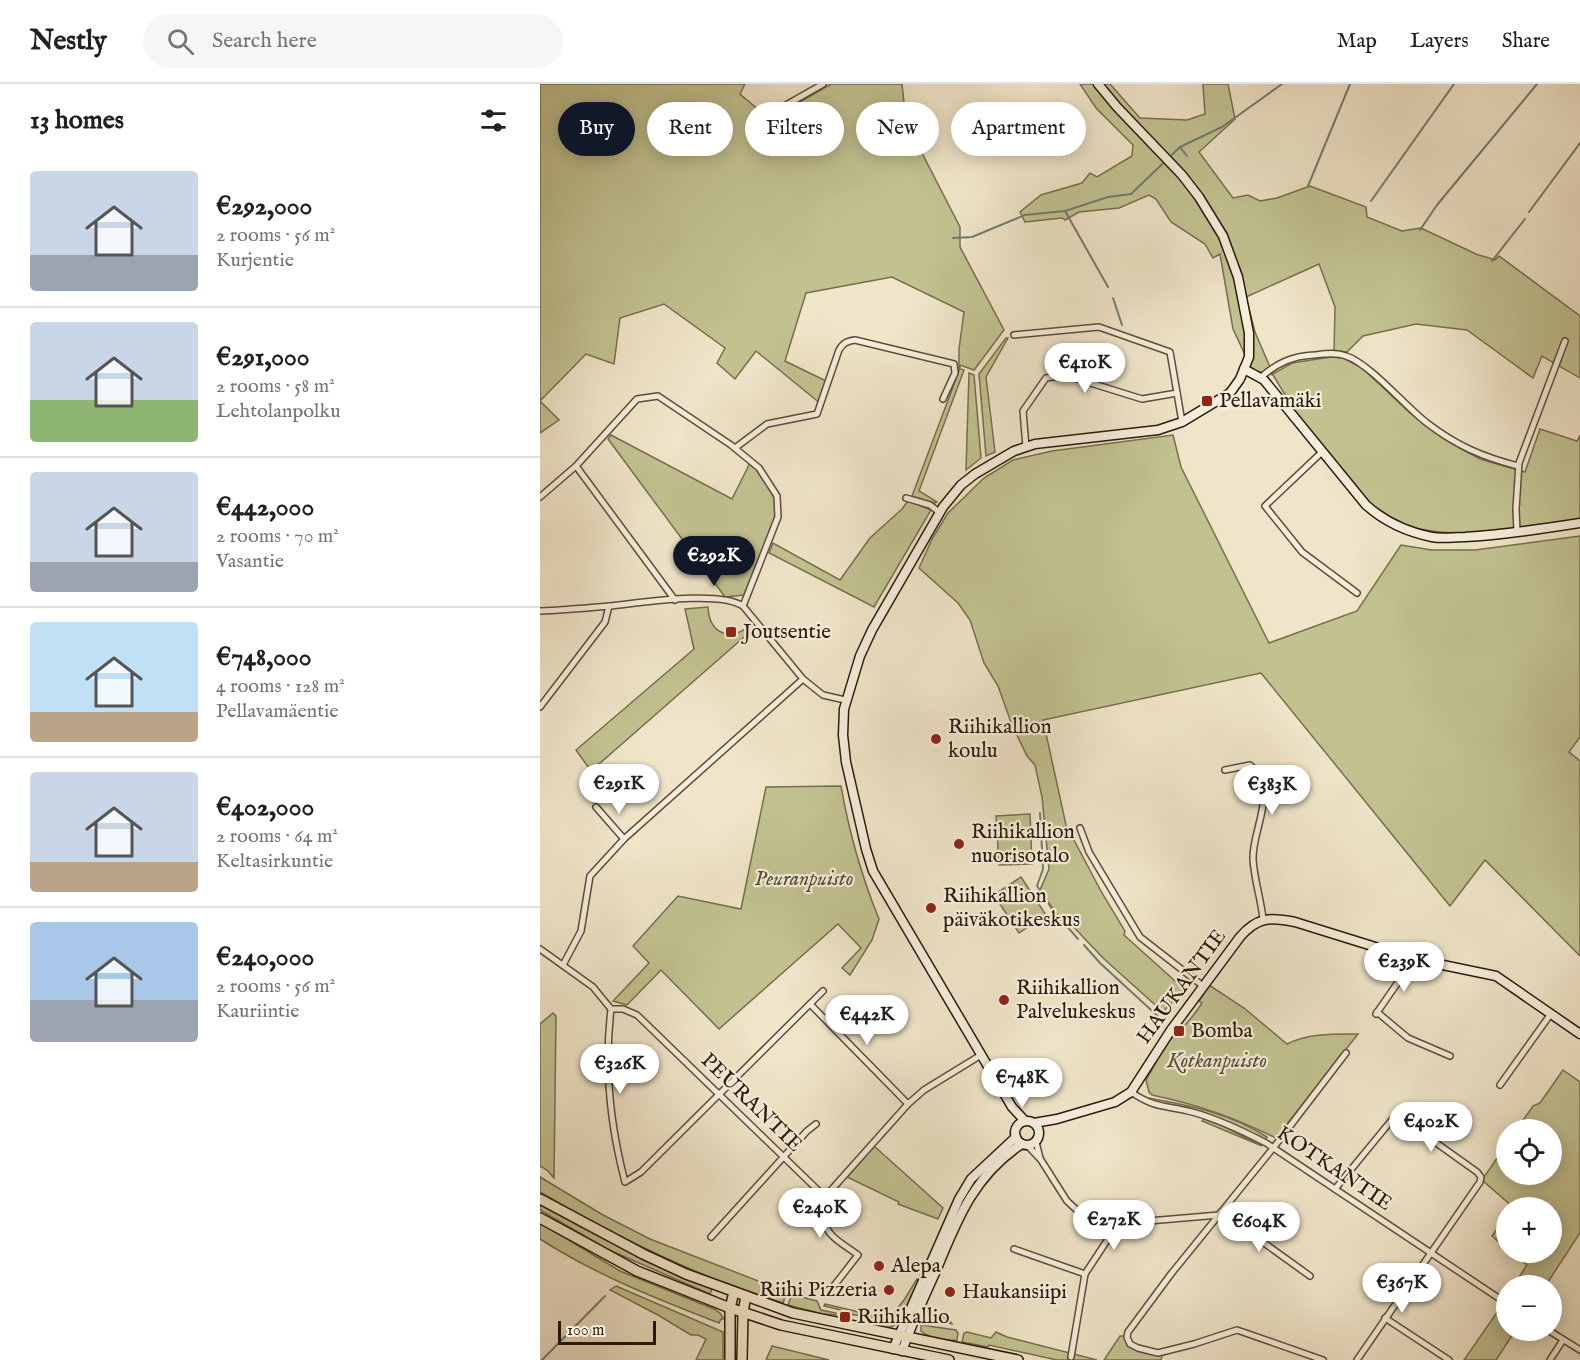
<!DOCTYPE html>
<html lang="en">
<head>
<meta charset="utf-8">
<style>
  body { margin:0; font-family:"IM FELL English",serif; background:#f6f6f6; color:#202124; height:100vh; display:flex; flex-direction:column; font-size:22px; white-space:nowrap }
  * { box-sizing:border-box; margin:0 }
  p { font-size:20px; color:#757577 }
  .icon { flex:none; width:33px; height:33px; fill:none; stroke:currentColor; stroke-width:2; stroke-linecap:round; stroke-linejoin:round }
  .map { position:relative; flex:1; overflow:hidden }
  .details { display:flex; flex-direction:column; background:#fff; width:540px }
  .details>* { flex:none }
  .guide { position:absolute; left:18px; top:18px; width:570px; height:54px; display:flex; gap:12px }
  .controls { position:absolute; left:956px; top:1035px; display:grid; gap:12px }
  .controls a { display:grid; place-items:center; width:66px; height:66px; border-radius:50%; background:#fff; box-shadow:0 3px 15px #0003; font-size:30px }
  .scale { position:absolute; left:18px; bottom:15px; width:98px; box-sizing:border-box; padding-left:6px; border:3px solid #2a1a09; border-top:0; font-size:16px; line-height:21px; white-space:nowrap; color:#2a1a09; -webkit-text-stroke:4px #f5eedc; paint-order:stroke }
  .price { position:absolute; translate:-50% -51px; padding:0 14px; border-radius:21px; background:#fff; color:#222; font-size:20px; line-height:39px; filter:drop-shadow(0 2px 3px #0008) }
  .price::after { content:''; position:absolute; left:50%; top:36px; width:18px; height:14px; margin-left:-9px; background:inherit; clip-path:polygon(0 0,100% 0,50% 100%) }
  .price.current { background:#111827; color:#fff }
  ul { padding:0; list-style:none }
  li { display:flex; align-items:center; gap:18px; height:150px; padding:0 30px }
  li+li { border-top:2px solid #e0e0e0 }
  li span { display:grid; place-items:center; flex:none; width:168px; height:120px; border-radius:6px; color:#555 }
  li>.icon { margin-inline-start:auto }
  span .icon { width:72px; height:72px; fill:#fffc; stroke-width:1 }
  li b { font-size:26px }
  h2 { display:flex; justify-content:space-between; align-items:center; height:72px; padding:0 30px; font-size:26px }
  .chip { padding:0 21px; border-radius:27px; background:#fff; box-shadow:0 3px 15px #0003; font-size:21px; line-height:54px }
  .chip.current { background:#111827; color:#fff }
  header { display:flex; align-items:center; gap:36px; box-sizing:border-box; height:84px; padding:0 30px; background:#fff; border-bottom:2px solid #e0e0e0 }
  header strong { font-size:28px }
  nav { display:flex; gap:33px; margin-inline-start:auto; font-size:21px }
  .search { width:420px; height:54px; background:#f6f6f6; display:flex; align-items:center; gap:15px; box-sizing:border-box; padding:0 21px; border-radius:33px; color:#757577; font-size:22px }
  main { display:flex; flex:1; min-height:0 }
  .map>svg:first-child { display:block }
  .green { fill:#c2c291; stroke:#766e4d; stroke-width:1.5 }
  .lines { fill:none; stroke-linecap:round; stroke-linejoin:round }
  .stream { stroke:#6d7d71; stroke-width:2 }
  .street-casing { stroke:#5c4d39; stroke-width:8 }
  .secondary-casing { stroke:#2a1a09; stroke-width:11 }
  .primary-casing { stroke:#2a1a09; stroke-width:12 }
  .street { stroke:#f5eedc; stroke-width:5 }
  .secondary { stroke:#f5eedc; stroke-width:8 }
  .primary { stroke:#f0e5c9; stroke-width:9 }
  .poi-dot { fill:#8f2418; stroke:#f5eedc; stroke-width:2 }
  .labels { text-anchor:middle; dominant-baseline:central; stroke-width:4.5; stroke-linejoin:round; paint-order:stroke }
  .poi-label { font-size:21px; fill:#2a1a09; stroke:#f5eedc; text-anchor:start }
  .park-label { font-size:21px; font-style:italic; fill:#584c32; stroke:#f5eedc }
  .street-label { font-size:21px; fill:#2a1a09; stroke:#f5eedc }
</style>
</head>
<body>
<header>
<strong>Nestly</strong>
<div class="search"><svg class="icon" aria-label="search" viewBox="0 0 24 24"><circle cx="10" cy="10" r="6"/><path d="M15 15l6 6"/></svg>Search here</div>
<nav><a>Map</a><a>Layers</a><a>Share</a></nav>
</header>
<main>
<section class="details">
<h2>13 homes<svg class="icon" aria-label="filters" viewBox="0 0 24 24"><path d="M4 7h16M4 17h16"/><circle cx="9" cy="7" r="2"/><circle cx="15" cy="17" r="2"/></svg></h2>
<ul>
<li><span style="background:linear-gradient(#c9d6e8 70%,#9aa5b1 0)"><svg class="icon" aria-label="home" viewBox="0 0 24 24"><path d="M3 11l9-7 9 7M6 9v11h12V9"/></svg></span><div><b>€292,000</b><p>2 rooms · 56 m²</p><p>Kurjentie</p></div></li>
<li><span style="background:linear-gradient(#c9d6e8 65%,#8fb573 0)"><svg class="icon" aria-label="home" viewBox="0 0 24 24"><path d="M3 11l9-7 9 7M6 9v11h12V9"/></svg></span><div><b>€291,000</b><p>2 rooms · 58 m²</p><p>Lehtolanpolku</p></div></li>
<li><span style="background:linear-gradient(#c9d6e8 75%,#9aa5b1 0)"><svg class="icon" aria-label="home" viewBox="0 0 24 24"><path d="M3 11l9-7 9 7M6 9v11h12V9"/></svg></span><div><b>€442,000</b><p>2 rooms · 70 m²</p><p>Vasantie</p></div></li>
<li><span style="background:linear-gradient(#bfe0f5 75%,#b9a48a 0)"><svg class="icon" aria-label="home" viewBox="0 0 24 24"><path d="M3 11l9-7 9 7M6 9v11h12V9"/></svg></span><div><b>€748,000</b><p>4 rooms · 128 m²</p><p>Pellavamäentie</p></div></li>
<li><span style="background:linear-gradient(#c9d6e8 75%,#b9a48a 0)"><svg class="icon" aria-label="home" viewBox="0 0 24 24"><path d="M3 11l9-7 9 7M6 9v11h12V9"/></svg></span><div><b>€402,000</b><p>2 rooms · 64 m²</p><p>Keltasirkuntie</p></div></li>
<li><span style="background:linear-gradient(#a9c7e8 65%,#9aa5b1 0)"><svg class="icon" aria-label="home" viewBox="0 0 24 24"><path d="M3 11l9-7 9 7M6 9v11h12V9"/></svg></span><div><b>€240,000</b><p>2 rooms · 56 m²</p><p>Kauriintie</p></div></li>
</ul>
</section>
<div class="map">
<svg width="1040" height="1276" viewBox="0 0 1040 1276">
  <rect width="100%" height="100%" fill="#f0e5c9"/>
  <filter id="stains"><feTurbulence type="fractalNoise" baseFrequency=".00333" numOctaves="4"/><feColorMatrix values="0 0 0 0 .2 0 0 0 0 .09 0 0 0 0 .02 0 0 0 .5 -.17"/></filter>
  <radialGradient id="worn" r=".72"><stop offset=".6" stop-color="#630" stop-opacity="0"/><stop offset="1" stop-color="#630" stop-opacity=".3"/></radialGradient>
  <g class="green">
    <polygon points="0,0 205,0 200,10 220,27 241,29 291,0 362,0 366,38 420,143 420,163 464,246 434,286 420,281 420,285 424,286 379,407 397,418 395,419 372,412 419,287 419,265 424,228 352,193 266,209 245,277 288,298 281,320 216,267 195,295 177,279 185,264 124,220 80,234 74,280 46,270 0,317 19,336 0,349"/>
    <path d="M540,0H570L600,34L647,36L665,30L663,0H688L695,35L659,68L693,114L708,111L720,117L737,114L770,102L826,123L827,133L862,147L881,144L936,170L955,176L959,172L1040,232V294L1002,272L993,294L927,246L876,240L823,252L807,268L794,267L795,223L779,180L706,213L715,248L733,290L752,279L791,273L803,274L822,284L870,329L911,359L940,375L985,388L1000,345L1037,357L1040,351V435C988,442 904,461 856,437C844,432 835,424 826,415L758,332L733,291L720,288L714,290L693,245L680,170L673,174L665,160L631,138L616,115L609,111L579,124L539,128L525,136L522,134L485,138L480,128L501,111L542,99L550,89L557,93L592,72L593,61L556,24Z"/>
    <polygon points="466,254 468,254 446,293 455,368 446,372 439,290"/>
    <polygon points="429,289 434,291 441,374 426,386"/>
    <polygon points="71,351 192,415 210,379 218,385 235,413 236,433 204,511 185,513 68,355"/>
    <polygon points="633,351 641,383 729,559 817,527 861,461 892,466 935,466 1040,452 1040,653 1029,668 1040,677 1040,872 945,776 910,822 721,589 503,636 526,741 562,809 585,847 584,851 644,905 623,928 563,874 525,834 516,832 500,806 509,785 502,713 495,681 487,672 472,641 458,602 444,579 430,536 418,519 379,484 392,455 408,429 444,394 473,376 512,367"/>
    <polygon points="368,417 391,426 334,523 229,469 233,459 300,496 330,454 362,425"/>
    <path d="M168,523C169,548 188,558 208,543L211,547L51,687L36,666L154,565L145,525Z"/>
    <path d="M301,702C309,748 321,791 339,835L332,856L310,891L302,884L321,864L298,840L179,945L121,886L87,921L73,917L109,879L93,862L138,812L201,825L226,703Z"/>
    <polygon points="490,730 492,780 459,781 456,732"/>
    <polygon points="481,793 506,831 479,849 454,811"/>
    <path d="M669,901L704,924L747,960C768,949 794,950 818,950L736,1054C693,1033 659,1021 612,1011L609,1008L606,996C615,982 621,963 634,952C645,942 654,932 662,919L659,917Z"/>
    <polygon points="13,929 16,932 14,1094 7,1086 0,1082 0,940"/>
    <polygon points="1023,986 1040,998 1040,1149 1006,1201 974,1201 987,1181 972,1169 1011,1168 1011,1124 973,1123 942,1096 966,1061 966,1090 1011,1090 1011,1046 977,1045 993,1022 1000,1019"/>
    <path d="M608,1014C649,1021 692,1030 727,1053L725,1055L664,1029L619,1019Z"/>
    <polygon points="664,1035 685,1043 722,1062 662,1037"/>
    <polygon points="334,1062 403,1124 398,1135 358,1120 359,1118 307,1093"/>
    <path d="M0,1093L63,1131L110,1155L244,1207L246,1210L243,1219C157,1193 78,1154 0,1108Z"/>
    <path d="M0,1120C56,1153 112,1180 172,1205L170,1210L67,1165L0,1126Z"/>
    <polygon points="966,1133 966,1164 952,1152"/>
    <path d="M0,1139L80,1187L174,1225L180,1229L184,1235H181L179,1239C117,1215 56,1191 0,1155Z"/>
    <polygon points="377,1195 379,1197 363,1232 353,1230 364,1216"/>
    <polygon points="76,1202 183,1248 183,1276 156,1276 166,1255 158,1251 151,1251 118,1231 70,1206"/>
    <polygon points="254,1211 277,1217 281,1226 296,1229 296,1231 283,1230 248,1221 251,1213"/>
    <polygon points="285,1220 337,1232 337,1234 301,1229 301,1226 284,1222"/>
    <polygon points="385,1223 410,1237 412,1240 382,1234"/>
    <polygon points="960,1224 966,1228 966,1246 975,1247 956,1276 924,1276"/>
    <path d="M322,1235C336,1238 346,1235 359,1237C350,1249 335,1242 323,1238Z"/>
    <path d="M381,1241L416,1246L418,1249L417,1256C406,1257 388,1254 381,1247Z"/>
    <polygon points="427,1248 451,1254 456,1248 467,1253 557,1276 517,1276 449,1261 448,1263 422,1258 424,1249"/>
    <polygon points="580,1252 585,1252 589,1261 623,1269 621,1276 564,1276"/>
    <polygon points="232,1262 289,1276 226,1276"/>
  </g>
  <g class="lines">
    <g class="stream">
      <polyline points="640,63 647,72"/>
      <polyline points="768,102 810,0"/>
      <polyline points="831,117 914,0"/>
      <polyline points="525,127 568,203"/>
      <polyline points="989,128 1040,59"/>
      <polyline points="880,146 897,121 997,0"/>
      <polyline points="413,154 432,153 485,131 525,127 568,113 591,110 640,63 682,43 742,0"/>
      <polyline points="952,177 985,135"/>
      <polyline points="573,214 582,241"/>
      <polyline points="500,729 503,785 497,802 518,832 538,855"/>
      <polyline points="544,861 560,879 623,937"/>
      <polyline points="2,1276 65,1212"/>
    </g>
    <g class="street-casing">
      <g id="street">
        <polyline points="226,25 239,25 283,0"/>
        <polyline points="474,251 559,243 630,268 642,338"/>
        <path d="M720,294C737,279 752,272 774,271C784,270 796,268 806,272C829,279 866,323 887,339C917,362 943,373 978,382"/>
        <polyline points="486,363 483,327 506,294 525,291 602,315 637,309"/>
        <path d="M195,364L227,340L277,330L299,266C303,259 307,257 315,256L414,280L415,289L403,315"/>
        <polyline points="782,368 725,422 762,468 817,509"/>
        <polyline points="36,382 135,516"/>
        <polyline points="0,413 36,382 97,315 118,312 191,361 219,384 237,412 238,433 203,522"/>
        <polyline points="366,414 390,421 399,428"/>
        <polyline points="977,448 976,425 979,379 1025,257"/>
        <path d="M0,527C23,526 46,524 70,522C100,519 179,506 203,522L263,595L283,611L305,616"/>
        <polyline points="0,623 65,538 69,522"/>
        <path d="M685,686L710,681C740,706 712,744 713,775C714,795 721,815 723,835"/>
        <polyline points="56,723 84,755"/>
        <polyline points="540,744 549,768 600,853 663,902"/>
        <path d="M0,865L53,903L71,925H83L97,931L285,1113C289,1123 286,1127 285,1137C284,1151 308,1163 318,1171L293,1203"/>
        <polyline points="23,881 41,847 50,792 84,755 263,595"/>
        <polyline points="270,920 368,1020"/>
        <path d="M71,925C64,984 70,1041 85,1098L101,1088L283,907"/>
        <polyline points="837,928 868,954 910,972"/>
        <polyline points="836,930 874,875"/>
        <polyline points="960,1001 1010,931"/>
        <path d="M591,1008C616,1025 625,1021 652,1028C678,1035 703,1047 726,1059L966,1219"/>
        <polyline points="496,1058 500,1074"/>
        <polyline points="488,1062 501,1076 527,1117 568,1155"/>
        <polyline points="795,1105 855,1032 860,1033 937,1088 941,1093 940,1098 817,1276"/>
        <polyline points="285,1113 368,1020 384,1006 441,971"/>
        <polyline points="681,1128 770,1192"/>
        <polyline points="171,1153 267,1047 276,1040"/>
        <polyline points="474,1165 545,1190"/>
        <polyline points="845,1234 909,1276"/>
        <polyline points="1008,1246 1040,1266"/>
        <polyline points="531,1273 545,1190 568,1155 585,1139 679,1131"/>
        <polyline points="783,1276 697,1246 654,1260 618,1269 598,1264 590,1260 587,1253 588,1248 631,1190 734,1063 806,969"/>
        <polyline points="1010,1276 1023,1256"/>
      </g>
    </g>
    <g class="secondary-casing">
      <g id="secondary">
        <path d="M704,285L724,296L826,421C845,438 867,448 892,453C902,455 914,453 925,453C963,451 1002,445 1040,439"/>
        <circle cx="487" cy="1049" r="12"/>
        <polyline points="485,1037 472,1023 456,996 333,787 326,765 306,678 303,651 304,625 320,572 332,546 403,423 421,401 435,390 474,367 495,360 618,346 642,338 690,309 700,295 709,273 709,249 698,193 683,152 659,113 642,91 577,23 558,0"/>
        <path d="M494,1039L517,1035L575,1018L591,1008L631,946L700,853C717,833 730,833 755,838L874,875L956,892L1040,950"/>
        <polyline points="353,1265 419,1115 431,1095 476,1053"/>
        <path d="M362,1267C372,1240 384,1213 396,1187C417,1136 434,1091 482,1060"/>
      </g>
    </g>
    <g class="primary-casing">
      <g id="primary">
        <polyline points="0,1115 103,1170 146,1190 253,1229 478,1276"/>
        <polyline points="0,1134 97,1187 190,1224 241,1241 409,1276"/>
        <polyline points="190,1276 190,1224 194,1208"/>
        <polyline points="202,1276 203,1228 206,1212"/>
      </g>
    </g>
    <use href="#street" class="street"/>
    <use href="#secondary" class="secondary"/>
    <use href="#primary" class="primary"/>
  </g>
  <g class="poi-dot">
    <rect x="661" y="311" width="12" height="12" rx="3"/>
    <rect x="185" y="542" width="12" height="12" rx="3"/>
    <circle cx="396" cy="655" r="6"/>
    <circle cx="419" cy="760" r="6"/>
    <circle cx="391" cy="824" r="6"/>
    <circle cx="464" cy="916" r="6"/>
    <rect x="633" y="941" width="12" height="12" rx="3"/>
    <circle cx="339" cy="1182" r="6"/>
    <circle cx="349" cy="1206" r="6"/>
    <circle cx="410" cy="1208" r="6"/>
    <rect x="299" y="1227" width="12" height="12" rx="3"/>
  </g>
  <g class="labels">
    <g class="poi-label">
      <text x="679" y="317">Pellavamäki</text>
      <text x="203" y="548">Joutsentie</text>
      <text x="408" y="643">Riihikallion<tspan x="408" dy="24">koulu</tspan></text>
      <text x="431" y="748">Riihikallion<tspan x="431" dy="24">nuorisotalo</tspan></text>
      <text x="403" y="812">Riihikallion<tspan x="403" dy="24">päiväkotikeskus</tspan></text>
      <text x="476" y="904">Riihikallion<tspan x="476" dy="24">Palvelukeskus</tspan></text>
      <text x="651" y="947">Bomba</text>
      <text x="351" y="1182">Alepa</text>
      <text x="337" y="1206" text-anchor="end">Riihi Pizzeria</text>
      <text x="422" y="1208">Haukansiipi</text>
      <text x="317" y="1233">Riihikallio</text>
    </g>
    <g class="park-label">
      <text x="264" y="795">Peuranpuisto</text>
      <text x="677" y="977">Kotkanpuisto</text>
    </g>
    <g class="street-label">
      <text transform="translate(642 903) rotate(-54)">HAUKANTIE</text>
      <text transform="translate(211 1019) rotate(44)">PEURANTIE</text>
      <text transform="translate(794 1085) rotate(34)">KOTKANTIE</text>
    </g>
  </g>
  <rect width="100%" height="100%" filter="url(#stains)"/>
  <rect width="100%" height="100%" fill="url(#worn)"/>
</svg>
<div class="controls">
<a><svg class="icon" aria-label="locate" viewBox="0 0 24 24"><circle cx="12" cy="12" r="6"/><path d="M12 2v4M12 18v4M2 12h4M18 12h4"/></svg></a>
<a>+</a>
<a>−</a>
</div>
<div class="scale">100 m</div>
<b class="price" style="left:545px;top:310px">€410K</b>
<b class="price current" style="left:174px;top:503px">€292K</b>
<b class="price" style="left:79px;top:731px">€291K</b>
<b class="price" style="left:732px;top:732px">€383K</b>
<b class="price" style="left:864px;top:909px">€239K</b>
<b class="price" style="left:327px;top:962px">€442K</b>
<b class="price" style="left:80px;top:1011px">€326K</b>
<b class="price" style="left:482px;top:1025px">€748K</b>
<b class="price" style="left:891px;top:1069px">€402K</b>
<b class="price" style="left:280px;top:1155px">€240K</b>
<b class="price" style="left:574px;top:1167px">€272K</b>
<b class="price" style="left:719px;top:1169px">€604K</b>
<b class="price" style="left:862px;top:1230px">€367K</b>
<div class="guide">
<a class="chip current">Buy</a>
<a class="chip">Rent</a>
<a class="chip">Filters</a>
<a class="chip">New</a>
<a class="chip">Apartment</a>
</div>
</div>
</main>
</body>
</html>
